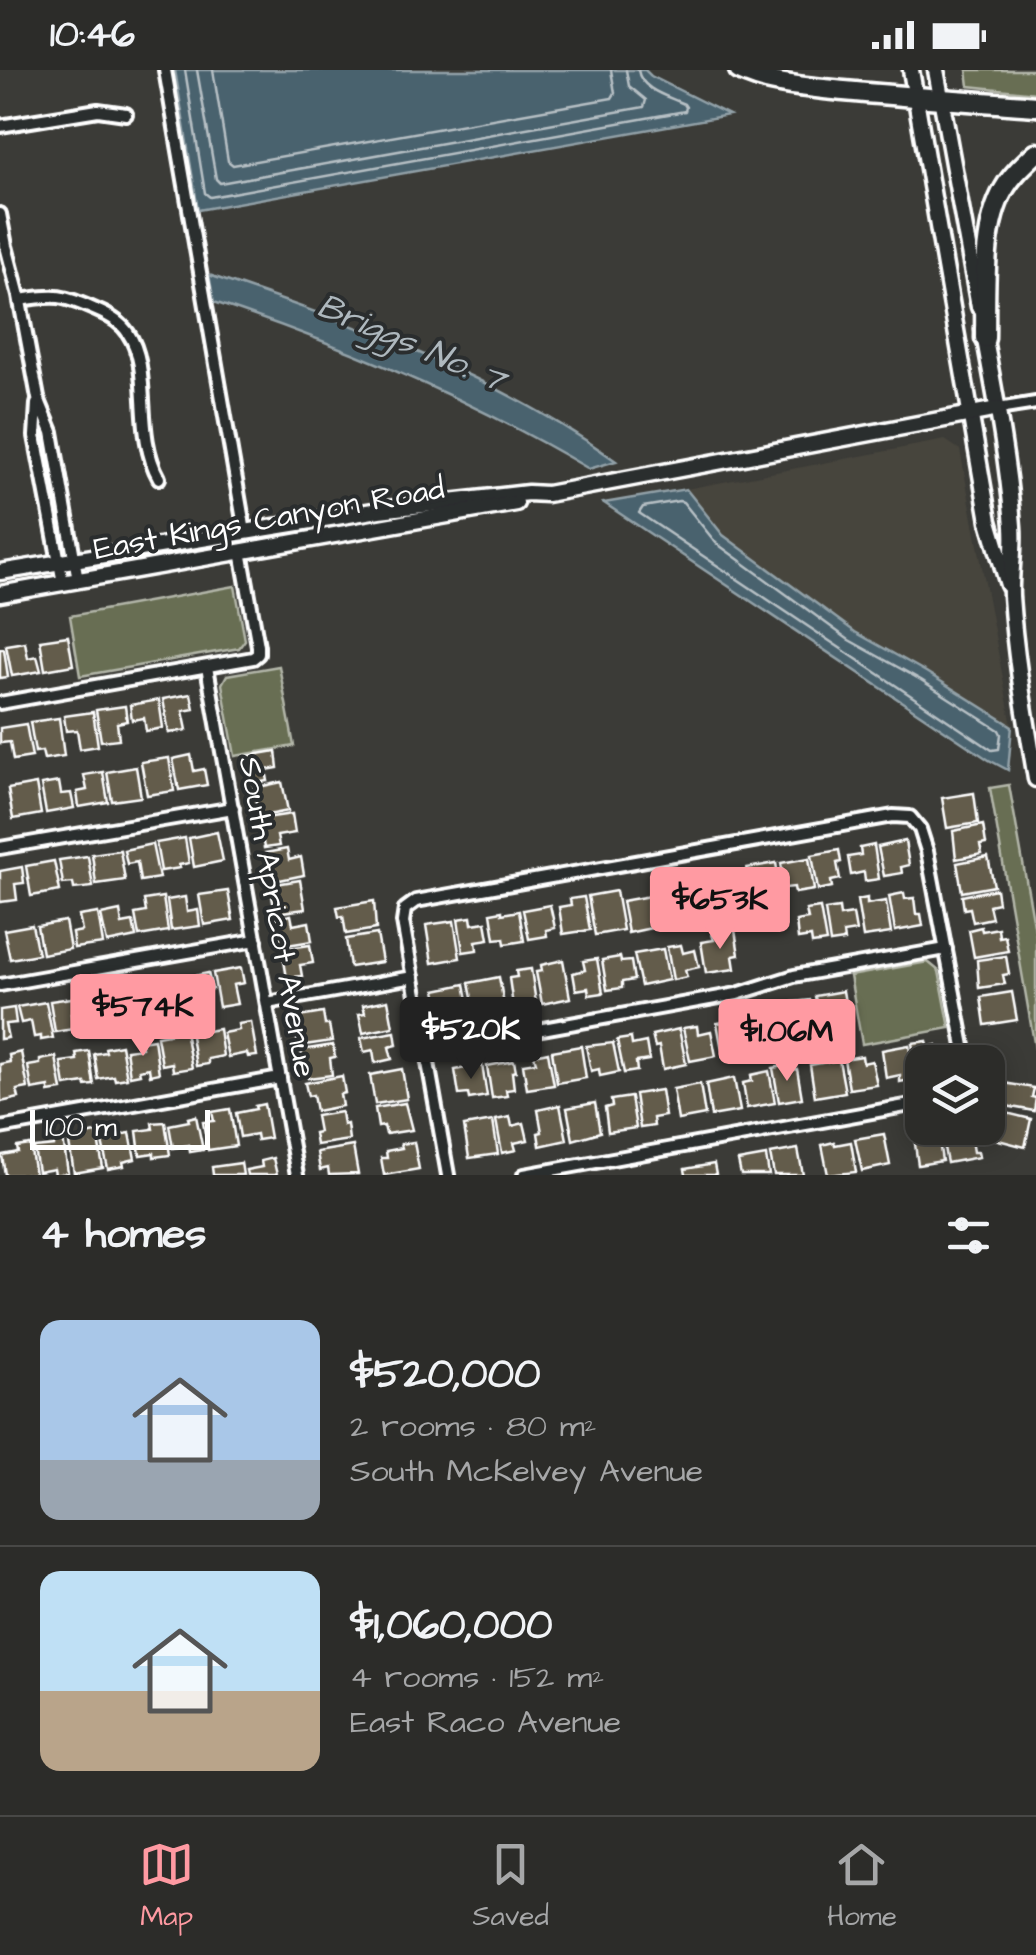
<!DOCTYPE html>
<html lang="en">
<head>
<meta charset="utf-8">
<style>
  body { margin:0; font-family:"Architects Daughter",sans-serif; background:#343431; color:#f1f3f6; height:100vh; display:flex; flex-direction:column; font-size:38px; white-space:nowrap }
  * { box-sizing:border-box; margin:0 }
  p { font-size:32px; color:#a6a7a8 }
  .icon { flex:none; width:55px; height:55px; fill:none; stroke:currentColor; stroke-width:2; stroke-linecap:round; stroke-linejoin:round }
  .map { position:relative; height:1105px; overflow:hidden }
  .sheet { display:flex; flex-direction:column; background:#2c2c29; flex:1 }
  .sheet>* { flex:none }
  .buttons { position:absolute; left:905px; top:975px; display:grid; gap:20px }
  .buttons a { display:grid; place-items:center; width:100px; height:100px; border-radius:20px; background:#2c2c29; box-shadow:0 5px 25px #0003,0 0 0 2px #484846; font-size:50px }
  .scale { position:absolute; left:30px; bottom:25px; width:180px; box-sizing:border-box; padding-left:10px; border:5px solid #fff; border-top:0; font-size:28px; line-height:35px; white-space:nowrap; color:#fff; -webkit-text-stroke:8px #2a2d2e; paint-order:stroke }
  .price { position:absolute; translate:-50% -85px; padding:0 22px; border-radius:10px; background:#ff9aa2; color:#111; font-size:32px; line-height:65px; filter:drop-shadow(0 2px 5px #0008) }
  .price::after { content:''; position:absolute; left:50%; top:60px; width:30px; height:22px; margin-left:-15px; background:inherit; clip-path:polygon(0 0,100% 0,50% 100%) }
  .price.on { background:#222; color:#fff }
  ul { padding:0; list-style:none }
  li { display:flex; align-items:center; gap:30px; height:250px; padding:0 40px }
  li+li { border-top:2px solid #484846 }
  li span { display:grid; place-items:center; flex:none; width:280px; height:200px; border-radius:20px; color:#555 }
  li>.icon { margin-inline-start:auto }
  span .icon { width:120px; height:120px; fill:#fffc; stroke-width:1 }
  li b { font-size:42px }
  h2 { display:flex; justify-content:space-between; align-items:center; height:120px; padding:0 40px; font-size:42px }
  .status { display:flex; justify-content:space-between; align-items:center; height:70px; padding:0 50px; background:#2c2c29; direction:ltr }
  .status svg { height:28px; fill:currentColor }
  .tabs { display:flex; justify-content:space-around; align-items:center; height:140px; border-top:2px solid #484846; background:#2c2c29; font-size:28px; color:#a6a7a8 }
  .tabs a { display:grid; justify-items:center; gap:5px }
  .tabs .on { color:#ff9aa2 }
  .map>svg:first-child { display:block }
  .built { fill:#47453d }
  .green { fill:#676e53; stroke:#b3b6a9; stroke-width:2.5 }
  .water { fill:#4a626e; stroke:#92a1a8; stroke-width:2.5 }
  .lines { fill:none; stroke-linecap:round; stroke-linejoin:round }
  .shore { stroke:#b7c0c5; stroke-width:2.5 }
  .building { fill:#635b4b; stroke:#fff; stroke-width:2.5 }
  .minor-casing { stroke:#fff; stroke-width:18 }
  .secondary-casing { stroke:#fff; stroke-width:21 }
  .motorway-casing { stroke:#fff; stroke-width:25 }
  .minor { stroke:#2a2d2e; stroke-width:10 }
  .secondary { stroke:#2a2d2e; stroke-width:14 }
  .motorway { stroke:#2a2d2e; stroke-width:18 }
  .labels { text-anchor:middle; dominant-baseline:central; stroke-width:8; stroke-linejoin:round; paint-order:stroke }
  .street-label { font-size:32px; fill:#fff; stroke:#2a2d2e }
  .water-label { font-size:35px; font-style:italic; fill:#aeb8be; stroke:#2a2d2e }
</style>
</head>
<body>
<div class="status"><b>10:46</b><svg viewBox="0 0 49 12"><path d="M0 12V9h3v3zM5 12V6h3v6zM10 12V3h3v9zM15 12V0h3v12zM26 1h20v11H26zM47 4h2v5h-2z"/></svg></div>
<div class="map">
<svg width="1036" height="1105" viewBox="0 0 1036 1105">
  <rect width="100%" height="100%" fill="#3b3b37"/>
  <filter id="ink" filterUnits="userSpaceOnUse"><feTurbulence type="fractalNoise" baseFrequency=".01" numOctaves="2"/><feDisplacementMap in="SourceGraphic" scale="20" xChannelSelector="R" yChannelSelector="G"/><feConvolveMatrix kernelMatrix="1 2 1 2 8 2 1 2 1" color-interpolation-filters="sRGB"/></filter>
  <g filter="url(#ink)">
    <polygon class="built" points="945,370 960,380 1012,656 926,602 855,562 722,465 686,419"/>
    <g class="green">
      <polygon points="967,0 1036,0 1036,23 969,16"/>
      <polygon points="235,516 245,570 239,578 80,606 70,546"/>
      <polygon points="279,596 294,676 235,686 222,614 227,605"/>
      <polygon points="1009,715 1036,866 1036,984 990,718"/>
      <polygon points="928,892 939,901 950,958 862,974 850,906"/>
    </g>
    <g class="water">
      <polygon points="175,0 645,0 651,6 729,45 198,140"/>
      <path d="M209,205C350,253 494,303 616,391L589,399C469,328 346,276 214,232Z"/>
      <polygon points="686,419 723,465 855,562 926,602 1012,656 1008,700 989,690 604,433"/>
    </g>
    <g class="lines">
      <g class="shore">
        <path d="M185,0L205,123L210,127L685,41L686,37L684,34C667,26 641,20 638,0"/>
        <polyline points="197,0 216,109 220,113 644,37 646,30 629,16 626,0"/>
        <polyline points="213,0 228,91 233,95 612,28 615,23 611,0"/>
        <polygon points="679,431 683,432 716,473 849,570 921,610 999,660 1001,664 999,679 992,680 639,443 643,437"/>
      </g>
    </g>
    <g class="building">
      <polygon points="68,566 73,595 45,600 40,570"/>
      <polygon points="25,572 28,588 37,586 41,601 12,606 6,575"/>
      <polygon points="0,579 4,579 8,607 0,608"/>
      <polygon points="191,624 194,639 183,641 187,660 169,663 163,629"/>
      <polygon points="159,630 163,658 146,661 144,648 132,650 130,635"/>
      <polygon points="125,636 127,651 117,653 119,669 101,671 96,640"/>
      <polygon points="93,642 98,676 80,679 77,660 66,661 64,646"/>
      <polygon points="59,648 64,686 44,689 42,681 35,682 30,652"/>
      <polygon points="26,654 32,687 13,690 10,672 0,673 0,658"/>
      <polygon points="276,681 278,698 266,700 268,711 252,713 247,686"/>
      <polygon points="191,685 194,701 204,699 207,715 179,720 173,689"/>
      <polygon points="169,688 174,721 147,725 141,692"/>
      <polygon points="136,697 141,727 112,731 107,702"/>
      <polygon points="103,702 108,732 79,737 77,722 87,720 84,705"/>
      <polygon points="59,712 61,724 71,723 74,738 46,743 41,715"/>
      <polygon points="282,712 288,741 258,747 254,718"/>
      <polygon points="36,714 41,744 13,749 8,719"/>
      <polygon points="974,723 978,753 947,758 942,728"/>
      <polygon points="292,744 295,763 277,766 279,776 264,778 259,749"/>
      <polygon points="983,755 986,774 980,775 982,784 956,789 953,761"/>
      <polygon points="217,762 223,791 194,797 189,768"/>
      <polygon points="185,768 189,793 179,795 180,798 161,801 156,773"/>
      <polygon points="905,771 909,795 901,797 902,803 884,806 878,777"/>
      <polygon points="152,774 159,808 140,811 137,792 127,794 124,780"/>
      <polygon points="874,775 879,809 865,811 864,802 851,805 848,787 861,785 860,778"/>
      <polygon points="287,779 289,790 301,787 304,805 270,812 265,783"/>
      <polygon points="120,780 125,810 96,814 92,784"/>
      <polygon points="839,780 841,792 837,793 840,809 831,811 832,817 818,820 812,785"/>
      <polygon points="88,786 93,817 74,819 73,813 63,814 59,790"/>
      <polygon points="988,787 994,816 962,822 957,793"/>
      <polygon points="809,788 814,820 795,823 794,817 785,818 781,793"/>
      <polygon points="54,791 60,821 31,826 26,796"/>
      <polygon points="776,793 781,824 752,829 747,798"/>
      <polygon points="22,797 24,813 15,814 17,830 0,832 0,801"/>
      <polygon points="743,801 748,831 721,836 715,804"/>
      <polygon points="300,810 305,839 275,843 270,815"/>
      <polygon points="996,819 998,833 989,835 992,848 973,852 970,838 964,839 962,826"/>
      <polygon points="228,821 233,850 204,855 199,825"/>
      <polygon points="616,821 623,860 595,865 588,826"/>
      <polygon points="904,823 905,829 914,828 916,844 921,844 923,856 895,861 889,826"/>
      <polygon points="650,826 656,857 628,863 622,831"/>
      <polygon points="163,827 168,861 139,866 135,844 146,842 144,830"/>
      <polygon points="185,827 187,842 198,840 200,856 171,860 167,830"/>
      <polygon points="584,827 590,860 563,864 559,837 571,835 570,829"/>
      <polygon points="867,828 867,834 886,831 891,863 863,867 857,830"/>
      <polygon points="374,831 376,859 346,864 343,846 339,847 337,837"/>
      <polygon points="550,835 555,858 546,860 547,866 529,869 523,840"/>
      <polygon points="820,838 826,872 812,874 811,867 798,869 796,851 808,849 806,840"/>
      <polygon points="839,838 840,846 853,844 856,861 843,863 844,871 830,873 825,840"/>
      <polygon points="120,841 122,854 133,852 136,867 107,873 101,845"/>
      <polygon points="502,841 502,844 519,841 524,871 505,874 504,868 495,869 491,843"/>
      <polygon points="98,843 103,874 74,878 72,863 82,861 79,846"/>
      <polygon points="291,845 293,855 309,852 312,871 281,876 276,848"/>
      <polygon points="471,847 472,854 486,852 489,869 476,871 477,880 463,882 458,849"/>
      <polygon points="65,851 70,879 42,884 37,856"/>
      <polygon points="454,851 460,888 432,893 426,855"/>
      <polygon points="32,855 38,884 10,889 4,860"/>
      <polygon points="981,857 982,861 998,858 999,867 1005,866 1008,881 974,887 969,860"/>
      <polygon points="735,860 739,885 733,886 735,899 706,903 701,872 714,870 712,864"/>
      <polygon points="377,864 382,892 350,897 346,869"/>
      <polygon points="310,875 313,893 300,895 302,906 287,908 282,879"/>
      <polygon points="681,875 683,883 695,880 699,897 685,900 687,907 673,910 667,877"/>
      <polygon points="663,879 669,910 641,916 634,884"/>
      <polygon points="1006,886 1009,904 1003,905 1005,914 979,918 977,890"/>
      <polygon points="620,887 621,892 631,891 634,910 622,912 622,918 607,920 602,890"/>
      <polygon points="597,889 603,923 589,925 588,918 576,920 573,903 585,900 583,891"/>
      <polygon points="563,890 570,928 542,934 536,902 542,901 541,895"/>
      <polygon points="241,898 244,913 233,915 237,934 219,937 213,903"/>
      <polygon points="531,899 536,933 513,936 509,908 517,907 516,901"/>
      <polygon points="208,903 212,919 200,921 203,934 185,937 180,909"/>
      <polygon points="499,907 505,940 492,943 492,940 475,943 469,913"/>
      <polygon points="177,909 182,940 164,943 161,928 150,930 148,914"/>
      <polygon points="465,914 471,946 442,951 436,920"/>
      <polygon points="143,915 148,941 138,943 139,951 122,954 115,921"/>
      <polygon points="111,921 117,950 88,956 83,926"/>
      <polygon points="843,921 847,944 851,943 852,951 848,951 849,960 832,963 831,956 820,957 815,926"/>
      <polygon points="1012,922 1017,950 985,955 981,927"/>
      <polygon points="79,927 81,942 71,944 73,959 55,962 50,931"/>
      <polygon points="388,930 393,957 363,963 359,944 365,943 363,935"/>
      <polygon points="810,930 815,959 796,962 795,956 787,958 783,933"/>
      <polygon points="46,932 53,968 41,970 41,966 34,967 31,951 21,953 17,937"/>
      <polygon points="14,938 16,953 5,954 8,968 0,969 0,940"/>
      <polygon points="323,943 325,955 329,955 332,971 298,976 296,964 301,963 299,947"/>
      <polygon points="763,943 764,950 777,948 780,965 768,967 769,976 755,978 750,945"/>
      <polygon points="746,949 751,980 723,985 717,953"/>
      <polygon points="251,952 257,986 248,987 247,983 228,987 223,963 239,960 238,954"/>
      <polygon points="697,956 698,964 711,961 716,986 690,991 683,958"/>
      <polygon points="207,957 207,961 219,959 223,986 208,989 208,994 196,996 190,960"/>
      <polygon points="679,959 686,994 663,999 659,976 655,977 652,965"/>
      <polygon points="185,961 192,998 173,1001 172,993 162,995 157,966"/>
      <polygon points="395,962 397,975 389,977 392,989 375,993 373,980 364,982 361,968"/>
      <polygon points="631,968 632,975 646,972 649,990 636,992 637,1001 624,1003 617,970"/>
      <polygon points="154,969 159,1003 150,1005 149,998 139,1000 140,1004 130,1006 126,980 142,978 141,971"/>
      <polygon points="927,971 928,977 936,975 939,992 943,992 922,992 922,1007 918,1008 912,973"/>
      <polygon points="613,973 619,1002 600,1006 599,999 591,1001 586,976"/>
      <polygon points="121,975 127,1008 115,1010 114,1006 98,1009 94,984 106,982 105,978"/>
      <polygon points="333,975 335,987 330,988 332,1005 308,1008 301,980"/>
      <polygon points="909,975 914,1009 900,1012 900,1005 886,1008 882,980"/>
      <polygon points="581,976 586,1008 557,1013 552,981"/>
      <polygon points="89,981 94,1015 86,1016 85,1013 65,1016 61,992 77,990 76,983"/>
      <polygon points="21,982 28,1018 17,1020 19,1028 1,1032 0,994 10,992 9,985"/>
      <polygon points="548,982 554,1015 527,1019 523,994 536,992 534,985"/>
      <polygon points="862,986 863,993 872,991 877,1015 849,1019 844,989"/>
      <polygon points="56,987 62,1020 49,1022 49,1017 32,1020 28,996 40,994 40,990"/>
      <polygon points="839,990 845,1022 815,1027 810,995"/>
      <polygon points="514,991 516,1001 512,1002 514,1019 506,1020 507,1026 492,1028 487,996"/>
      <polygon points="482,995 487,1026 469,1029 468,1024 459,1025 455,1000"/>
      <polygon points="788,995 789,1001 797,999 802,1028 779,1032 773,998"/>
      <polygon points="402,999 407,1029 375,1034 370,1005"/>
      <polygon points="769,1001 775,1033 747,1038 743,1013 752,1011 751,1005"/>
      <polygon points="342,1006 345,1023 340,1024 342,1036 316,1041 313,1025 308,1026 305,1013"/>
      <polygon points="734,1008 740,1041 711,1046 706,1014"/>
      <polygon points="1004,1013 1034,1018 1032,1027 1036,1028 1034,1041 1000,1035"/>
      <polygon points="700,1014 705,1045 678,1050 673,1019"/>
      <polygon points="661,1020 665,1046 653,1048 654,1056 640,1058 635,1024"/>
      <polygon points="631,1027 636,1058 608,1062 605,1038 612,1036 611,1030"/>
      <polygon points="405,1033 412,1060 386,1064 384,1056 378,1057 375,1038"/>
      <polygon points="595,1033 600,1062 573,1070 567,1038"/>
      <polygon points="264,1034 270,1068 257,1070 256,1064 240,1067 236,1043 256,1039 255,1036"/>
      <polygon points="560,1035 567,1070 540,1076 538,1063 542,1062 538,1040"/>
      <polygon points="230,1039 236,1076 208,1080 203,1052 214,1051 212,1042"/>
      <polygon points="994,1040 1031,1049 1025,1077 987,1067"/>
      <polygon points="341,1042 343,1055 347,1054 349,1070 316,1075 314,1063 319,1062 316,1046"/>
      <polygon points="196,1046 203,1080 190,1082 189,1075 173,1078 169,1055 189,1051 188,1048"/>
      <polygon points="510,1047 512,1056 524,1053 528,1070 514,1073 516,1080 502,1083 496,1050"/>
      <polygon points="493,1051 498,1084 469,1088 464,1056"/>
      <polygon points="165,1052 170,1085 154,1087 154,1083 140,1085 137,1061 153,1059 152,1053"/>
      <polygon points="937,1058 942,1091 918,1095 913,1060"/>
      <polygon points="957,1058 969,1058 973,1082 978,1082 979,1087 947,1093 941,1062 958,1060"/>
      <polygon points="113,1060 114,1066 130,1063 135,1089 123,1092 124,1096 108,1099 100,1063"/>
      <polygon points="97,1063 103,1098 74,1103 69,1073 85,1070 85,1065"/>
      <polygon points="884,1064 890,1095 862,1101 855,1069"/>
      <polygon points="63,1069 68,1103 55,1105 54,1099 38,1102 34,1078 54,1076 54,1071"/>
      <polygon points="414,1072 419,1099 384,1105 381,1088 387,1088 386,1081 402,1078 401,1074"/>
      <polygon points="834,1072 835,1075 851,1072 856,1102 828,1105 822,1075"/>
      <polygon points="30,1075 35,1105 5,1105 2,1085 18,1082 17,1077"/>
      <polygon points="353,1076 358,1104 329,1105 328,1098 320,1100 317,1082"/>
      <polygon points="798,1079 803,1105 774,1105 770,1084"/>
      <polygon points="766,1086 769,1105 741,1105 738,1091"/>
      <polygon points="273,1088 277,1105 247,1105 246,1100 262,1097 261,1091"/>
      <polygon points="241,1093 243,1105 213,1105 212,1097"/>
      <polygon points="714,1094 716,1105 686,1105 685,1099"/>
    </g>
    <g class="lines">
      <g class="minor-casing">
        <g id="minor">
          <polyline points="165,0 245,462"/>
          <polyline points="0,56 98,40 126,44"/>
          <polyline points="0,144 6,176 19,226 38,328 52,362 78,510"/>
          <path d="M20,230C58,224 61,225 96,240C108,245 121,252 128,263C153,299 133,362 159,408"/>
          <polyline points="37,334 35,366 63,513"/>
          <polyline points="998,339 1036,333"/>
          <polyline points="207,597 297,1105"/>
          <polyline points="0,633 253,588 258,584 258,576 241,481"/>
          <polyline points="0,778 233,738"/>
          <polyline points="0,915 256,870"/>
          <polyline points="267,933 413,907"/>
          <polyline points="426,980 737,924 794,906 946,879"/>
          <polyline points="0,1058 280,1008"/>
          <polyline points="448,1105 403,852 405,839 416,831 893,746 910,747 920,759 927,781 967,992"/>
          <polyline points="524,1105 922,1033"/>
        </g>
      </g>
      <g class="secondary-casing">
        <g id="secondary">
          <polyline points="911,0 989,451 1008,515"/>
          <polyline points="936,0 979,237"/>
          <path d="M983,259C995,324 1008,390 1013,456C1015,480 1010,503 1011,526C1015,587 1026,648 1036,709"/>
          <polyline points="0,502 379,440 528,423 547,424 998,339"/>
          <polyline points="0,524 516,433"/>
        </g>
      </g>
      <g class="motorway-casing">
        <g id="motorway">
          <path d="M739,0C772,16 808,17 844,21C908,27 972,31 1036,36"/>
          <path d="M985,268C986,224 981,158 1004,119C1012,105 1024,94 1036,83"/>
        </g>
      </g>
      <use href="#minor" class="minor"/>
      <use href="#secondary" class="secondary"/>
      <use href="#motorway" class="motorway"/>
    </g>
  </g>
  <g class="labels">
    <g class="street-label">
      <text transform="translate(269 449) rotate(-10)">East Kings Canyon Road</text>
      <text transform="translate(277 847) rotate(80)">South Apricot Avenue</text>
    </g>
    <g class="water-label">
      <text transform="translate(411 273) rotate(23)">Briggs No. 7</text>
    </g>
  </g>
</svg>
<div class="buttons">
<a><svg class="icon" aria-label="layers" viewBox="0 0 24 24"><path d="M12 4l9 5-9 5-9-5zM3 14l9 5 9-5"/></svg></a>
</div>
<div class="scale">100 m</div>
<b class="price" style="left:720px;top:882px">$653K</b>
<b class="price" style="left:143px;top:989px">$574K</b>
<b class="price on" style="left:471px;top:1012px">$520K</b>
<b class="price" style="left:787px;top:1014px">$1.06M</b>
</div>
<section class="sheet">
<h2>4 homes<svg class="icon" aria-label="filters" viewBox="0 0 24 24"><path d="M4 7h16M4 17h16"/><circle cx="9" cy="7" r="2"/><circle cx="15" cy="17" r="2"/></svg></h2>
<ul>
<li><span style="background:linear-gradient(#a9c7e8 70%,#9aa5b1 0)"><svg class="icon" aria-label="home" viewBox="0 0 24 24"><path d="M3 11l9-7 9 7M6 9v11h12V9"/></svg></span><div><b>$520,000</b><p>2 rooms · 80 m²</p><p>South McKelvey Avenue</p></div></li>
<li><span style="background:linear-gradient(#bfe0f5 60%,#b9a48a 0)"><svg class="icon" aria-label="home" viewBox="0 0 24 24"><path d="M3 11l9-7 9 7M6 9v11h12V9"/></svg></span><div><b>$1,060,000</b><p>4 rooms · 152 m²</p><p>East Raco Avenue</p></div></li>
</ul>
</section>
<nav class="tabs">
<a class="on"><svg class="icon" aria-label="map" viewBox="0 0 24 24"><path d="M3 6l6-2 6 2 6-2v14l-6 2-6-2-6 2zM9 4v14M15 6v14"/></svg>Map</a>
<a><svg class="icon" aria-label="saved" viewBox="0 0 24 24"><path d="M7 4h10v16l-5-4-5 4z"/></svg>Saved</a>
<a><svg class="icon" aria-label="home" viewBox="0 0 24 24"><path d="M3 11l9-7 9 7M6 9v11h12V9"/></svg>Home</a>
</nav>
</body>
</html>
